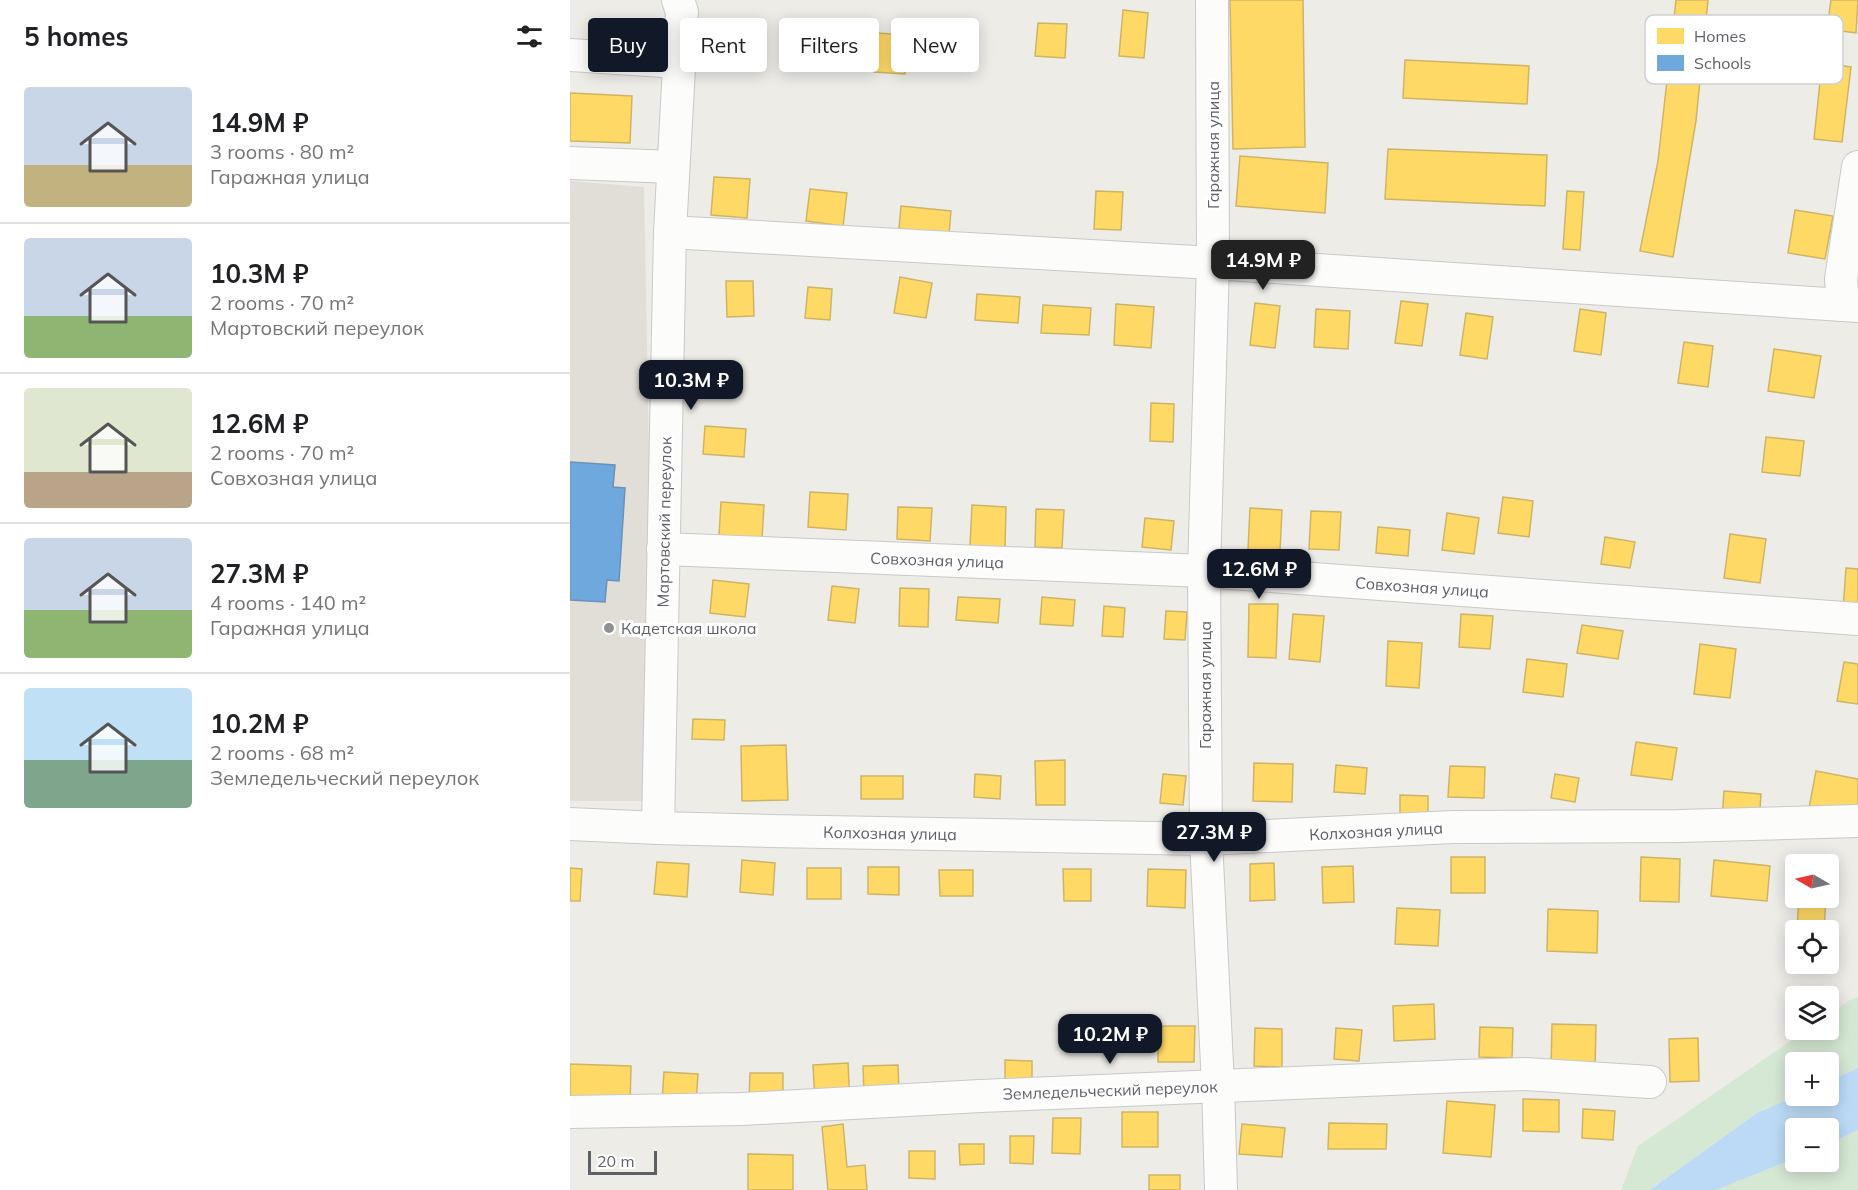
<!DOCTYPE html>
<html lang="en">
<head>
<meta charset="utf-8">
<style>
  body { margin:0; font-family:Mulish,sans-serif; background:#f6f6f6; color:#202124; height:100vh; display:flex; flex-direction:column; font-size:22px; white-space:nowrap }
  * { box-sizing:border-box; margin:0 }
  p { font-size:20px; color:#757577 }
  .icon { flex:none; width:33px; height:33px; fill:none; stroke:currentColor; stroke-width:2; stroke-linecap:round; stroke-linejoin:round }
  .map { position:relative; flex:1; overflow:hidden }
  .details { display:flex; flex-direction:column; background:#fff; width:570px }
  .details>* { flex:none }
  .hud { position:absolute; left:18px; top:18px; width:570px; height:54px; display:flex; gap:12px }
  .needle { width:39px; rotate:279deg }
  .tools { position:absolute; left:1215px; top:854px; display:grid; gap:12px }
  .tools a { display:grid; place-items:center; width:54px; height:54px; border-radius:6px; background:#fff; box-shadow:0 3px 15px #0003; font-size:30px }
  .scale { position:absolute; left:18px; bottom:15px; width:69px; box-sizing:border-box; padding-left:6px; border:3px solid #5d6065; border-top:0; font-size:16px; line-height:21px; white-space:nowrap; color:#5d6065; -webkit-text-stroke:4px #fff; paint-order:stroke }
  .price { position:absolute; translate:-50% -51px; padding:0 14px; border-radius:12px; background:#111827; color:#fff; font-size:20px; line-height:39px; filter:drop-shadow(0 2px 3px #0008) }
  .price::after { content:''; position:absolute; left:50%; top:36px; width:18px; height:14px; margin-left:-9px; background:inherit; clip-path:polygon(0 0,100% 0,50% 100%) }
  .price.on { background:#222; color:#fff }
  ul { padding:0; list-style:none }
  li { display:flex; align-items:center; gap:18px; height:150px; padding:0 24px }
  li+li { border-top:2px solid #e0e0e0 }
  li span { display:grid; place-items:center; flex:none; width:168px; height:120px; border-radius:6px; color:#555 }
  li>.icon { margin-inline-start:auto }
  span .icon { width:72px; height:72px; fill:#fffc; stroke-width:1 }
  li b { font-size:26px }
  h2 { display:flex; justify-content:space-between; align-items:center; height:72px; padding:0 24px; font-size:26px }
  .tag { padding:0 21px; border-radius:6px; background:#fff; box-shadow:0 3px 15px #0003; font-size:21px; line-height:54px }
  .tag.on { background:#111827; color:#fff }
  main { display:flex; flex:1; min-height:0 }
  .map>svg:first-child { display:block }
  .education { fill:#e0ded7 }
  .green { fill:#d5e8d4 }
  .water { fill:#bcdaf6 }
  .homes { fill:#ffd966; stroke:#ceb566; stroke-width:1.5 }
  .schools { fill:#6fa8dc; stroke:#6a92b8; stroke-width:1.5 }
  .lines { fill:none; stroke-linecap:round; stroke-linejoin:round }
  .minor-casing { stroke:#c9c9c9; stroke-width:34 }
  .minor { stroke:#fcfcfb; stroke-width:32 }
  .poi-dot { fill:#8f9192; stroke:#fff; stroke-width:2 }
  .labels { text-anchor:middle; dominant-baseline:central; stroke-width:6; stroke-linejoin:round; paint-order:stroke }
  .street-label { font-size:16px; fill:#5d6065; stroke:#fff }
  .poi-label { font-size:16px; fill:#5d6065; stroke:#fff; text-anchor:start }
  .key { fill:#fff; stroke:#cecfd1; stroke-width:1.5 }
  .key-label { font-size:16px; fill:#5d6065 }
</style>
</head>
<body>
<main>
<section class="details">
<h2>5 homes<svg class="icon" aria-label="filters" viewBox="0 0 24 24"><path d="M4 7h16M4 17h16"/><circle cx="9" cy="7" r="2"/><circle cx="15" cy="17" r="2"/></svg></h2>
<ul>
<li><span style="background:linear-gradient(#c9d6e8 65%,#c2b280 0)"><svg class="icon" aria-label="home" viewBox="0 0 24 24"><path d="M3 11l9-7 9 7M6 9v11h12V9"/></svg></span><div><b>14.9M ₽</b><p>3 rooms · 80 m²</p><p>Гаражная улица</p></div></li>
<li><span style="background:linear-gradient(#c9d6e8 65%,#8fb573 0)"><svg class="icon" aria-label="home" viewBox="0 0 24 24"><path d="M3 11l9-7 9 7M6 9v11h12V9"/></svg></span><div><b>10.3M ₽</b><p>2 rooms · 70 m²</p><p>Мартовский переулок</p></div></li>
<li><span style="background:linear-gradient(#dfe7d0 70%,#b9a48a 0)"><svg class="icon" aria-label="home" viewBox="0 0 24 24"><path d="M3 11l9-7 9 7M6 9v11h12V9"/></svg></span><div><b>12.6M ₽</b><p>2 rooms · 70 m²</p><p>Совхозная улица</p></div></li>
<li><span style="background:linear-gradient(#c9d6e8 60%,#8fb573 0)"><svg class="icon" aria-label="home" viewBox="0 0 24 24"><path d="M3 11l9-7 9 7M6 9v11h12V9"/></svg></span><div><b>27.3M ₽</b><p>4 rooms · 140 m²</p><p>Гаражная улица</p></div></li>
<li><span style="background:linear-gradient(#bfe0f5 60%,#7fa58c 0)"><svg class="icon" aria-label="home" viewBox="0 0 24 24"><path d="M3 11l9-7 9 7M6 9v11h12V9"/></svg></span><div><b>10.2M ₽</b><p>2 rooms · 68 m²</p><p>Земледельческий переулок</p></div></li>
</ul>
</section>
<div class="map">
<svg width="1288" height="1190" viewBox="0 0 1288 1190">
  <rect width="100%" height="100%" fill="#edece7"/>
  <polygon class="education" points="0,181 74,187 79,455 78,801 0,801"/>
  <g class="green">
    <polygon points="1288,997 1288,1068 1259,1081 1258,1062 1226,1062 1226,1095 1228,1095 1187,1113 1080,1190 1051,1190 1068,1146 1238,1029 1258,1029 1259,1015 1280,1000"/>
    <polygon points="1288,1130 1288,1190 1146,1190 1225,1157 1226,1161 1258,1161 1259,1144"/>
  </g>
  <polygon class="water" points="1288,1068 1288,1130 1259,1144 1258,1128 1226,1128 1225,1158 1146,1190 1080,1190 1187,1113 1228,1095 1258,1095 1259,1081"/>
  <g class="homes">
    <polygon points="660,0 733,0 735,147 663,149"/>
    <polygon points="1106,0 1138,0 1126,121 1103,257 1070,251 1088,161"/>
    <polygon points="1261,0 1288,0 1286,33 1257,29"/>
    <polygon points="553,10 578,13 574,58 549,56"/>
    <polygon points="468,23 497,24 495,58 465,56"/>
    <polygon points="307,33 337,35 335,74 304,72"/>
    <polygon points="136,39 166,41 164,71 134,69"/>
    <polygon points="218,42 245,44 243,71 216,69"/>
    <polygon points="835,60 959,66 957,104 833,98"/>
    <polygon points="1252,63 1281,67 1272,142 1244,139"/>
    <polygon points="0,93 62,96 60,143 0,141"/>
    <polygon points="818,149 977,155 975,206 815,199"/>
    <polygon points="670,156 758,163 755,213 666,206"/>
    <polygon points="144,177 180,179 177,218 141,215"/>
    <polygon points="240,189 277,193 273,226 236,221"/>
    <polygon points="526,191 553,192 551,230 524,229"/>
    <polygon points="997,191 1014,192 1010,250 993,249"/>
    <polygon points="331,206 381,211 379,234 329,229"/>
    <polygon points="1225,210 1263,216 1255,259 1218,253"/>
    <polygon points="330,277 362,283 356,318 324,313"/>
    <polygon points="156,281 183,281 184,316 157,317"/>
    <polygon points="238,287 262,289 260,320 235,318"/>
    <polygon points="407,294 450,297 448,323 405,320"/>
    <polygon points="831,301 858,304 852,346 825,343"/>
    <polygon points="685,303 710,306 705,348 680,345"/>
    <polygon points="546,304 584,307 581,348 544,345"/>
    <polygon points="473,305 521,308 519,335 471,333"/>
    <polygon points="746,309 780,311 778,349 744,347"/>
    <polygon points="1010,309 1036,313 1031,355 1004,351"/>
    <polygon points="896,313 923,317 917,359 890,355"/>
    <polygon points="1114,342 1143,346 1138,387 1108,383"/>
    <polygon points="1204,349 1251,356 1244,398 1198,391"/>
    <polygon points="581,403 604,404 603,442 580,441"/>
    <polygon points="135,426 176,429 174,457 133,454"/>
    <polygon points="1196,437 1234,441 1230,476 1192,472"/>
    <polygon points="240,492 278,494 276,530 238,527"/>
    <polygon points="933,497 963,501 959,537 928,533"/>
    <polygon points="151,502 194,505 192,539 149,536"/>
    <polygon points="402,505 436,507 435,548 400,546"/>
    <polygon points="328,507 362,508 360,541 327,539"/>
    <polygon points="680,508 712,510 710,551 678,550"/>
    <polygon points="466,509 494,510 492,548 465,547"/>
    <polygon points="741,511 771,512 769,550 739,549"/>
    <polygon points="877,513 909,518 904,554 872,550"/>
    <polygon points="575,518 604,521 601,550 572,547"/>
    <polygon points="808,527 840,530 838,556 806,553"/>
    <polygon points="1160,534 1196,539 1190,583 1154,578"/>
    <polygon points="1035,537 1065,542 1060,568 1031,564"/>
    <polygon points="1276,568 1288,569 1288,611 1273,610"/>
    <polygon points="143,580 179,584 175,617 140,613"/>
    <polygon points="262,586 289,589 285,623 258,620"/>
    <polygon points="330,588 359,589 358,627 329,626"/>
    <polygon points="388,597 430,599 428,623 386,620"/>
    <polygon points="472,597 505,600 503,626 470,624"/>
    <polygon points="679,604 708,604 706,658 678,657"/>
    <polygon points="534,606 555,608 553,637 532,636"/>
    <polygon points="596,611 617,612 615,640 594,639"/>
    <polygon points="723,614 754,616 750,662 719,659"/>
    <polygon points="891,614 923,616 920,649 889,647"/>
    <polygon points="1012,625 1053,631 1048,659 1007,653"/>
    <polygon points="818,641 852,643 849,688 816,686"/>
    <polygon points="1130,644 1166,649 1160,698 1124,694"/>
    <polygon points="957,659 997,664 993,697 953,692"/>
    <polygon points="1274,662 1288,664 1288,704 1267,701"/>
    <polygon points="123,719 155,720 154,740 122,739"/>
    <polygon points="1066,742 1107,748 1102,780 1061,775"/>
    <polygon points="216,745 218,800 172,801 171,746"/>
    <polygon points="495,760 495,805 466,805 465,761"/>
    <polygon points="684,763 723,764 722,802 683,801"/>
    <polygon points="766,765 797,768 795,794 764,792"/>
    <polygon points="880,766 915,767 914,798 878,797"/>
    <polygon points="1246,771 1288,779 1288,817 1239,808"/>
    <polygon points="405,774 431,776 430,799 404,797"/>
    <polygon points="593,774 616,776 613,805 590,803"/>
    <polygon points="985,774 1009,778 1005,802 981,798"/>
    <rect x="291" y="776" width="42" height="23"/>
    <polygon points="1154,791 1191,794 1189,824 1152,821"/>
    <polygon points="830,795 858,796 858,819 830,819"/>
    <rect x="881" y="857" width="34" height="36"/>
    <polygon points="1071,857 1110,859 1109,902 1070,901"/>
    <polygon points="172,860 205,863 203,895 170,892"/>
    <polygon points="1144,860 1200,866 1197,901 1141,896"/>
    <polygon points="87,862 119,864 117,897 84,894"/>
    <polygon points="704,863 705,900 680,901 680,864"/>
    <polygon points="783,866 784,902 753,903 752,867"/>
    <polygon points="298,867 329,867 329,895 298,894"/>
    <polygon points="0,868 12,869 10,901 0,901"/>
    <rect x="237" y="868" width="34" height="31"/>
    <polygon points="493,869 521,869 521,901 494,901"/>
    <polygon points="578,869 616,870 615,908 577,906"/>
    <polygon points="369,870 403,870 403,896 370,896"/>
    <polygon points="1229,897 1256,897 1254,930 1227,930"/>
    <polygon points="827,908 870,910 868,946 825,944"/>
    <polygon points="978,909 1028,911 1027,953 977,951"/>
    <polygon points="864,1004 865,1039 824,1041 823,1006"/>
    <polygon points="536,1015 537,1044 506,1045 506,1017"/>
    <polygon points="982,1024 1026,1025 1025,1069 981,1067"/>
    <polygon points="588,1026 625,1026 624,1062 588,1062"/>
    <polygon points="910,1027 943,1028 942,1058 909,1057"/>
    <polygon points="685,1028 712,1029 712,1067 684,1066"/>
    <polygon points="766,1028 792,1030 789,1061 764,1059"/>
    <polygon points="1128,1038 1129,1081 1100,1082 1099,1039"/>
    <polygon points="435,1060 462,1061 462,1085 435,1085"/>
    <polygon points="278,1063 280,1102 245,1103 243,1065"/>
    <polygon points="0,1064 61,1066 60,1105 0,1104"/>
    <polygon points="328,1065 329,1095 294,1096 293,1066"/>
    <polygon points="94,1072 128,1074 126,1104 92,1102"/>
    <polygon points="180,1073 213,1073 213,1100 179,1100"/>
    <polygon points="953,1099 989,1100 989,1132 953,1131"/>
    <polygon points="877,1101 925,1105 921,1157 873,1153"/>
    <polygon points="1013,1109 1045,1111 1043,1140 1012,1138"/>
    <rect x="552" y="1112" width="36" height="35"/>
    <polygon points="483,1118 511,1118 510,1154 482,1153"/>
    <polygon points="759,1123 817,1124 816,1149 758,1149"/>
    <polygon points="273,1124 277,1167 295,1165 297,1190 258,1190 252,1127"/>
    <polygon points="672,1124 715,1128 712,1157 669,1154"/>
    <polygon points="440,1136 464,1136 463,1164 440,1163"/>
    <polygon points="389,1144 414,1144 414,1164 390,1165"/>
    <polygon points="339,1151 365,1151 365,1179 339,1178"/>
    <polygon points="178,1154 223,1155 223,1190 178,1190"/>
    <rect x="579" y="1175" width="31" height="15"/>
  </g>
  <polygon class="schools" points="0,462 45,465 43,487 55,488 49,581 37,580 35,602 0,600"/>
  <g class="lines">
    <g class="minor-casing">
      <g id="minor">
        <polyline points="642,0 643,263 634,571 636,839 648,1085 651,1190"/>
        <polyline points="0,55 109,62"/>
        <polyline points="0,163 103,167"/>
        <polyline points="100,232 643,263 1288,306"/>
        <polyline points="1273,305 1271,279 1288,167"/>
        <polyline points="93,549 634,571 1288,619"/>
        <polyline points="0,824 88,828 199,831 636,839 883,827 1109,826 1288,821"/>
        <polyline points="88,828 100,232 112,12 108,0"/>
        <polyline points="0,1112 172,1109 410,1096 892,1076 955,1074 1080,1082"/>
      </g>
    </g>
    <use href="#minor" class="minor"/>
  </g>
  <circle class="poi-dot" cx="39" cy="628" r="6"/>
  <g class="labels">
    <g class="street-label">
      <text transform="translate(643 145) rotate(-90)">Гаражная улица</text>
      <text transform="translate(94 522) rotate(-89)">Мартовский переулок</text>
      <text transform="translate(367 560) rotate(2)">Совхозная улица</text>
      <text transform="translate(852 587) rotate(4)">Совхозная улица</text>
      <text transform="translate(635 685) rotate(-90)">Гаражная улица</text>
      <text transform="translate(806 831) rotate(-3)">Колхозная улица</text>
      <text transform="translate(320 833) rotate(1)">Колхозная улица</text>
      <text transform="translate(540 1090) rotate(-2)">Земледельческий переулок</text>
    </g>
    <g class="poi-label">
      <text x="51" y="628">Кадетская школа</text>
    </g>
  </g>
  <rect x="1075" y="15" width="198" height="69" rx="9" class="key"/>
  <rect x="1087" y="28" width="27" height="16" fill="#ffd966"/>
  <rect x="1087" y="55" width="27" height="16" fill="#6fa8dc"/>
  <g class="key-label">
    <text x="1124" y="42">Homes</text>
    <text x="1124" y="69">Schools</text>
  </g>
</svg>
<div class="tools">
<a><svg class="needle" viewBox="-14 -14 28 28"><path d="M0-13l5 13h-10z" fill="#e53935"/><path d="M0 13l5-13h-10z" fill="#757577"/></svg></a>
<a><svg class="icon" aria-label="locate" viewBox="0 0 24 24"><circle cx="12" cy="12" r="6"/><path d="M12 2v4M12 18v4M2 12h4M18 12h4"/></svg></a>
<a><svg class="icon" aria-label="layers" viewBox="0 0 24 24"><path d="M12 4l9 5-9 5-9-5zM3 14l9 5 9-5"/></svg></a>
<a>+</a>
<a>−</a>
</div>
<div class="scale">20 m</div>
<b class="price on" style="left:693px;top:291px">14.9M ₽</b>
<b class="price" style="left:121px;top:411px">10.3M ₽</b>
<b class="price" style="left:689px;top:600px">12.6M ₽</b>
<b class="price" style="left:644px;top:863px">27.3M ₽</b>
<b class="price" style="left:540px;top:1065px">10.2M ₽</b>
<div class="hud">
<a class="tag on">Buy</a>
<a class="tag">Rent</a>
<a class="tag">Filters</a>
<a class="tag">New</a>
</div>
</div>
</main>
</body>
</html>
